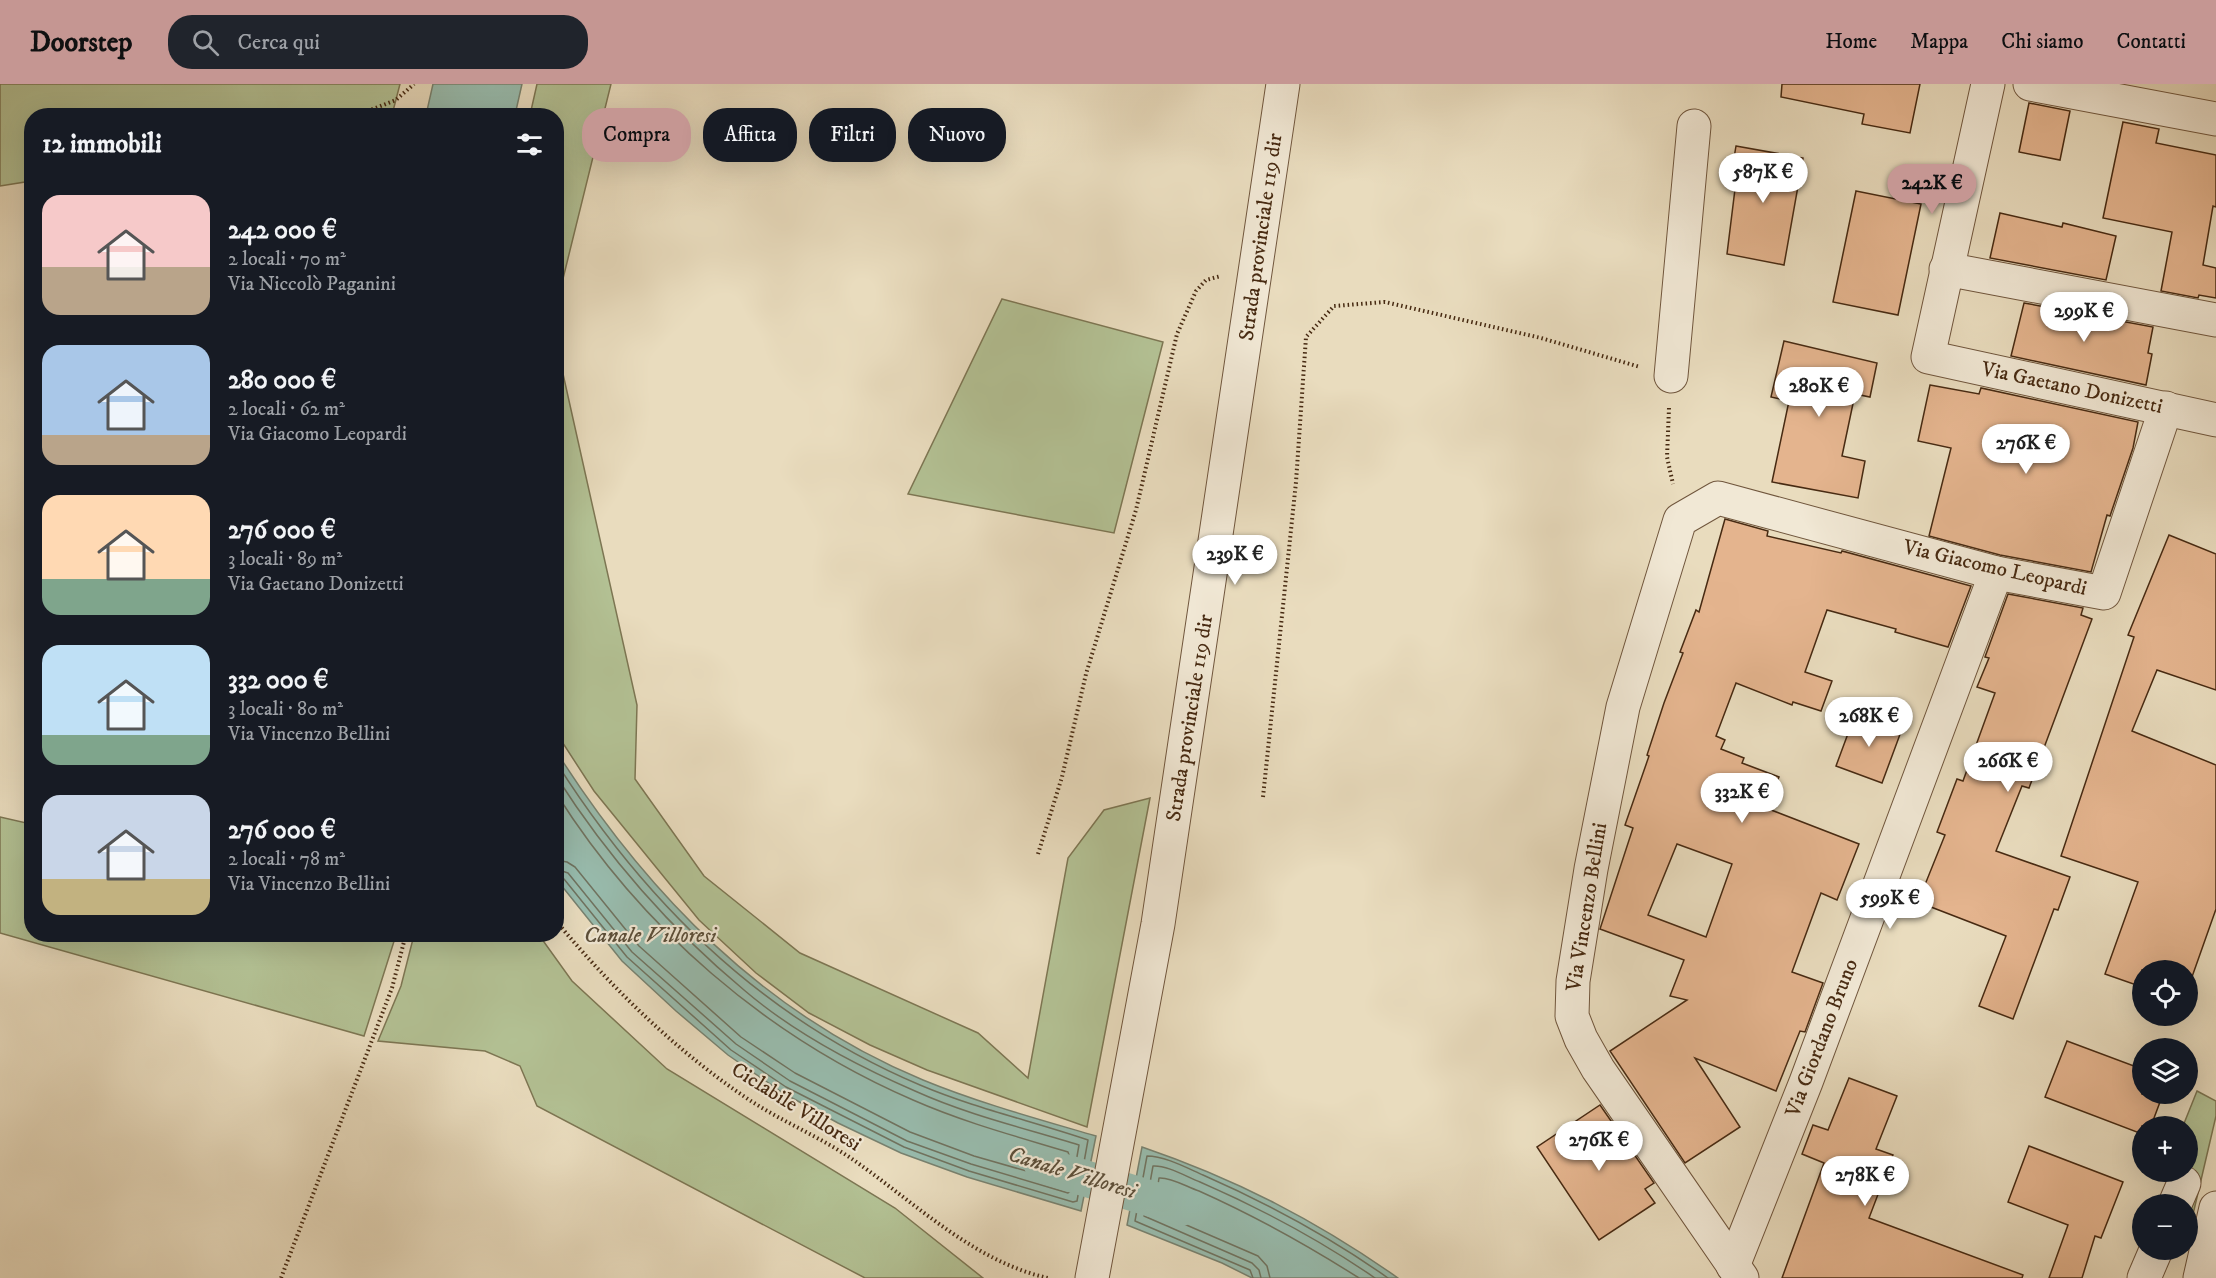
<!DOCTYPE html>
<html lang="it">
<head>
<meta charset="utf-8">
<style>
  body { margin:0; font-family:"IM FELL DW Pica",serif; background:#20242c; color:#f1f3f6; height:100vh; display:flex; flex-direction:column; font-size:22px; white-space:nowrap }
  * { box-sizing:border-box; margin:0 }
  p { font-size:20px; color:#9ea1a6 }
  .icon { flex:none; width:33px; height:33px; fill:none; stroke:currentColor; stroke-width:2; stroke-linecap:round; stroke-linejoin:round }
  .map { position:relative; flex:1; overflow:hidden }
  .drawer { position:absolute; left:24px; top:24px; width:540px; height:834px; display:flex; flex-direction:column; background:#171b24; border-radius:24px; box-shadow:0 6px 24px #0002 }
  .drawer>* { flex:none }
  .hud { position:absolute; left:582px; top:24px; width:570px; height:54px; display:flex; gap:12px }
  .fabs { position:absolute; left:2132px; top:876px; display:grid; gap:12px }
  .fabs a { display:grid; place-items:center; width:66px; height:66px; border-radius:50%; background:#171b24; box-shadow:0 6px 24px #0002; font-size:30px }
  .price { position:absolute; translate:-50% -51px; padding:0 14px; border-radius:21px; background:#fff; color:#222; font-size:20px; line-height:39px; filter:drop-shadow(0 2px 3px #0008) }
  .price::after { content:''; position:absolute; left:50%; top:36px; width:18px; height:14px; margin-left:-9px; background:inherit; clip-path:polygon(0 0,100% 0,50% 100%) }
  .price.current { background:#c59692; color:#111 }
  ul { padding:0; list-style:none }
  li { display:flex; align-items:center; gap:18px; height:150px; padding:0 18px }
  li span { display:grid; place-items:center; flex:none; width:168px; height:120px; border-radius:18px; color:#555 }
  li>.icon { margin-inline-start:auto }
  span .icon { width:72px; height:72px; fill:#fffc; stroke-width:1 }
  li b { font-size:26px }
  h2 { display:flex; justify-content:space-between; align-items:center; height:72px; padding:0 18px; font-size:26px }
  .pill { padding:0 21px; border-radius:24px; background:#171b24; box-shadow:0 6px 24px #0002; font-size:21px; line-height:54px }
  .pill.current { background:#c59692; color:#111 }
  header { display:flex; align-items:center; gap:36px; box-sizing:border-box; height:84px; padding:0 30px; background:#c59692; color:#111 }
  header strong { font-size:28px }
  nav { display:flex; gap:33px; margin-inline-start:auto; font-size:21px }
  .search { width:420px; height:54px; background:#20242c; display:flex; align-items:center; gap:15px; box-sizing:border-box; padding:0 21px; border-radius:24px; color:#9ea1a6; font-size:22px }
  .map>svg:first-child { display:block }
  .green { fill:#b3c194; stroke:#7d7653; stroke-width:1.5 }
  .water { fill:#98bcae; stroke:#788270; stroke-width:1.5 }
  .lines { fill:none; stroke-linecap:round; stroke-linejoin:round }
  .shore { stroke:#707360; stroke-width:1.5 }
  .canal { stroke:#98bcae; stroke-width:36 }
  .building { fill:#e4b48e; stroke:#472a12; stroke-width:1.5; fill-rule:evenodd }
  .minor-casing { stroke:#70563d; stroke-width:35 }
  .path { stroke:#472a12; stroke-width:4; stroke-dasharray:1.5 3; stroke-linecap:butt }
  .minor { stroke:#f1e8d5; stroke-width:33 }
  .labels { text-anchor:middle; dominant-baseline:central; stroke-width:4.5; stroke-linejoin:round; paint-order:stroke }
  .street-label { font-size:21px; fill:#472a12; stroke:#f1e8d5 }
  .water-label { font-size:22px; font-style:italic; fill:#5b4e39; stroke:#f1e8d5 }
</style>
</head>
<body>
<header>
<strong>Doorstep</strong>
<div class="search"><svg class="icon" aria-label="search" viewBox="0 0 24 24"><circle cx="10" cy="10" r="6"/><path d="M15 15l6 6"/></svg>Cerca qui</div>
<nav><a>Home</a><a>Mappa</a><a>Chi siamo</a><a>Contatti</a></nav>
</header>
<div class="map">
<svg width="2216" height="1194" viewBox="0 0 2216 1194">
  <rect width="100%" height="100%" fill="#e9dcbe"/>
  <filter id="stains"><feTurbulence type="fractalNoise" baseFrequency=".00333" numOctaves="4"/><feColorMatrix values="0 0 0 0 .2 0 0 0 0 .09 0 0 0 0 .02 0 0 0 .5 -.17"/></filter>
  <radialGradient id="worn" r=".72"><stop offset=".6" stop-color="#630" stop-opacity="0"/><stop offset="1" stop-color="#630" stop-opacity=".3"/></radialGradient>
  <g class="green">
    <polygon points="0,0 400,0 392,31 32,32 31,97 0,102"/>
    <polygon points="537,0 611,0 557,219 556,32 530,31"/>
    <polygon points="1002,215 1163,258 1114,449 908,410"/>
    <polygon points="557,263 637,621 635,695 704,792 800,869 978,949 1028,994 1068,774 1104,726 1150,714 1087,1043 927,986 870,961 809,929 756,889 699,836 594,707 557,650"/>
    <polygon points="0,733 31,740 32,850 396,851 364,952 0,849"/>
    <polygon points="414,851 539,851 572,897 667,985 895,1124 983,1194 865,1194 537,1022 520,982 485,967 378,957 401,902"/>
    <polygon points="2197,1007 2216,1017 2216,1032 2187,1156 2187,1042 2183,1042"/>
  </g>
  <g class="water">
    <polygon points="433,0 522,0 515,31 426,31"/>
    <path d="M556,667C647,810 764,930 923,996C979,1019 1038,1035 1096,1052L1081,1127L967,1093L901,1069L838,1039L783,1009L728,971L676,927L622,877L557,796Z"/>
    <path d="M1142,1063C1236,1095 1317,1137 1398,1194H1252L1222,1179L1127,1141Z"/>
  </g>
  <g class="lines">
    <g class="shore">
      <path d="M556,678C646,820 764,935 920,1001C974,1024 1032,1037 1088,1056L1077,1117L1073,1118L969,1087L904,1063L786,1003L731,966L627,873L564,795L556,793"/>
      <path d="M556,692C607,772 672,846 744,906C794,949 855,981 915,1007C968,1031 1024,1044 1079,1061L1071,1107L1068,1109L971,1080L907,1057L790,997L736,960L632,868L568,789L556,785"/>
      <path d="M556,709C641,844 767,953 913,1016C963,1038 1015,1052 1068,1068L1069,1071L1064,1096L1061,1097L974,1072L910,1048L795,989L741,953L639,862L575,783L567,778L556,776"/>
      <path d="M1253,1194L1250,1186L1135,1137L1147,1072C1165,1072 1187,1084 1203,1091C1269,1120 1330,1153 1388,1194"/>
      <path d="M1261,1194L1259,1186L1252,1179L1144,1132L1153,1082C1167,1081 1187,1093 1200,1098C1262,1125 1320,1156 1375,1194"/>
      <path d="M1270,1194L1267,1182L1258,1172L1154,1127L1159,1094C1171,1093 1187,1103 1199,1107C1255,1132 1307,1161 1359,1194"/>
    </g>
    <polyline class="canal" points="1042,1081 1181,1124"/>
  </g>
  <g class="building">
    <polygon points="1782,0 1920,0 1910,49 1862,40 1864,30 1781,13"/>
    <polygon points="2029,19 2070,27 2060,76 2019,68"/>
    <polygon points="2123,38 2159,45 2156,59 2216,71 2216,123 2213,122 2203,181 2216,184 2216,214 2199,211 2198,214 2161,207 2172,148 2103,134"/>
    <polygon points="1736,62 1803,74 1784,181 1727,170 1735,105 1729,104"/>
    <polygon points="1856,107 1921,120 1898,231 1833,218"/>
    <polygon points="2000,129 2062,143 2063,139 2116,152 2106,196 1990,174"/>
    <polygon points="2024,219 2153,243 2148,269 2152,270 2146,301 2011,272"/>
    <polygon points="1784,257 1877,279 1870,313 1855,310 1842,372 1865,377 1858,414 1772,398 1789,317 1771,313"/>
    <polygon points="1930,301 1979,310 1981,304 2138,338 2133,364 2110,432 2107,431 2091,488 2000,471 1929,452 1951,364 1918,357"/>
    <path d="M1725,435L1768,447L1767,452L1841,469L1842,467L1971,502L1948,563L1895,548L1896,545L1827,526L1805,588L1832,597L1821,627L1793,618L1792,621L1736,599L1716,652L1725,656L1721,665L1744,674L1742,679L1779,693L1766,724L1859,760L1837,816L1821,809L1792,888L1823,899L1805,948L1800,947L1776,1007L1695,974L1740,1043L1685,1079L1610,967L1687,916L1670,912L1684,876L1600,845L1633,744L1625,741L1649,672L1647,671L1664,619L1683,569L1680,568L1696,526L1699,528ZM1677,760L1732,780L1706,853L1648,831Z"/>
    <polygon points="2169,451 2216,470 2216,606 2157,586 2132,647 2216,681 2216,825 2187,907 2187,886 2142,886 2142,903 2105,890 2138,798 2061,772 2134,553 2128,551"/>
    <polygon points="2008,510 2083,524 2081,531 2092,535 2029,704 2022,702 1996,767 2070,793 2058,826 2054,825 2013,935 1979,922 2006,852 1918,818 1945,751 1937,748 1957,695 1963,697 1995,609 1977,603 1989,574 1985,573"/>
    <polygon points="1856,628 1902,645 1882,699 1836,682"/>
    <polygon points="2067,957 2142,985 2142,1010 2163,1010 2151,1042 2142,1042 2142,1050 2045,1013"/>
    <polygon points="1849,994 1897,1012 1876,1065 1893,1071 1869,1134 2023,1191 2022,1194 1782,1194 1824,1079 1802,1070 1813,1041 1828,1046"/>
    <polygon points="1600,1021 1654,1099 1645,1105 1655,1119 1599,1156 1537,1063"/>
    <polygon points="2029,1062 2123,1098 2101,1154 2095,1152 2082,1194 2049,1194 2068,1141 2008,1118"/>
  </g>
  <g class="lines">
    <g class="minor-casing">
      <g id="minor">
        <polyline points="1988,0 1928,273 2216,336"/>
        <polyline points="2030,0 2216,35"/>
        <polyline points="1946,185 2216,236"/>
        <polyline points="1671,292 1694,42"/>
        <polyline points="2175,1120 2184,1099"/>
        <polyline points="1733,1182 1806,998 1996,489"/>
        <polyline points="1092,1194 1158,840 1283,0"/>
        <polyline points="1742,1194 1598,985 1581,955 1572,932 1573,897 1591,785 1623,623 1680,436 1718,414 1996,489 2104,509 2166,324"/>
        <polyline points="2144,1194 2156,1166"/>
        <polyline points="2200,1194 2216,1124"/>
      </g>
    </g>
    <g class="path">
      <polyline points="355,32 396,16 414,0"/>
      <polyline points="1669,324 1667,373 1673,400"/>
      <polyline points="1263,713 1296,398 1306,253 1334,222 1385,218 1541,254 1640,283"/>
      <polyline points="1038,770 1062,693 1086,590 1136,426 1177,250 1196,207 1206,196 1221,192"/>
      <path d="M556,837C611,903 674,965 745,1013C780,1037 821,1053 855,1077C915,1119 975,1178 1048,1194"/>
      <polyline points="281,1194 392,904 406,850"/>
    </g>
    <use href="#minor" class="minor"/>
  </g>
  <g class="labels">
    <g class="street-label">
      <text transform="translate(1261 153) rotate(-82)">Strada provinciale 119 dir</text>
      <text transform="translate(2072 304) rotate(12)">Via Gaetano Donizetti</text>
      <text transform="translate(1995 484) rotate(13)">Via Giacomo Leopardi</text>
      <text transform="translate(1190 634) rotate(-81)">Strada provinciale 119 dir</text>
      <text transform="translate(1587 823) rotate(-81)">Via Vincenzo Bellini</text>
      <text transform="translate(1822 954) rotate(-69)">Via Giordano Bruno</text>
      <text transform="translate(796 1023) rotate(32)">Ciclabile Villoresi</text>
    </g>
    <g class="water-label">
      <text x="650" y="851">Canale Villoresi</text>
      <text transform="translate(1072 1089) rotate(17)">Canale Villoresi</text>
    </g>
  </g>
  <rect width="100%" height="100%" filter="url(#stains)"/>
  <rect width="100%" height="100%" fill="url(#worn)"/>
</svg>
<div class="fabs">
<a><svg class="icon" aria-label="locate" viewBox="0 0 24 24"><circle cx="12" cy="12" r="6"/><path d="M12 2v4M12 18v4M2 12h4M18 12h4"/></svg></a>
<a><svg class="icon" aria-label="layers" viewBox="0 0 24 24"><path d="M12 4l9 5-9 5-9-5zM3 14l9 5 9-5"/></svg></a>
<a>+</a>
<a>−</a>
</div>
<b class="price" style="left:1763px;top:120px">587K €</b>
<b class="price current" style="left:1932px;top:131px">242K €</b>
<b class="price" style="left:2084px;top:259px">299K €</b>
<b class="price" style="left:1819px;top:334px">280K €</b>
<b class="price" style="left:2026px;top:391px">276K €</b>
<b class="price" style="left:1235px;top:502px">239K €</b>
<b class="price" style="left:1869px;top:664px">268K €</b>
<b class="price" style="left:2008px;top:709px">266K €</b>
<b class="price" style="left:1742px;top:740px">332K €</b>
<b class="price" style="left:1890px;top:846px">599K €</b>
<b class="price" style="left:1599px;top:1088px">276K €</b>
<b class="price" style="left:1865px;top:1123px">278K €</b>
<div class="hud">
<a class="pill current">Compra</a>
<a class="pill">Affitta</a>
<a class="pill">Filtri</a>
<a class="pill">Nuovo</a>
</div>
<section class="drawer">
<h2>12 immobili<svg class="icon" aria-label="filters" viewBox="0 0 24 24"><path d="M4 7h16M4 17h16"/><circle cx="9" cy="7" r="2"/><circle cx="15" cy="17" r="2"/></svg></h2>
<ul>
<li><span style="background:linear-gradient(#f6c9c9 60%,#b9a48a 0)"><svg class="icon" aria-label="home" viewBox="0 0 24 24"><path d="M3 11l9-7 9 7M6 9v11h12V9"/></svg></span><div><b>242 000 €</b><p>2 locali · 70 m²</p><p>Via Niccolò Paganini</p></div></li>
<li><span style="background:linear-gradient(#a9c7e8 75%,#b9a48a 0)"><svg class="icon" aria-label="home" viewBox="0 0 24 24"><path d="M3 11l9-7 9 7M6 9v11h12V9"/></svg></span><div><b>280 000 €</b><p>2 locali · 62 m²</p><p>Via Giacomo Leopardi</p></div></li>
<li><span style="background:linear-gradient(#ffd9b3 70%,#7fa58c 0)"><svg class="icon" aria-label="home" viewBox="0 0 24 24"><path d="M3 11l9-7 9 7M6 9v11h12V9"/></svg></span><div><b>276 000 €</b><p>3 locali · 89 m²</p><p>Via Gaetano Donizetti</p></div></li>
<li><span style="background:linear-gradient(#bfe0f5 75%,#7fa58c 0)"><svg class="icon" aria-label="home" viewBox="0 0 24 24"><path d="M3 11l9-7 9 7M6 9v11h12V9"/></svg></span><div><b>332 000 €</b><p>3 locali · 80 m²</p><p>Via Vincenzo Bellini</p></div></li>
<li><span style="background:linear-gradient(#c9d6e8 70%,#c2b280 0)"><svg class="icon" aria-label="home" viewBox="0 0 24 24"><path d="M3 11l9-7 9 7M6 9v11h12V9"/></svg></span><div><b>276 000 €</b><p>2 locali · 78 m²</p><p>Via Vincenzo Bellini</p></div></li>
</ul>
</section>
</div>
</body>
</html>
